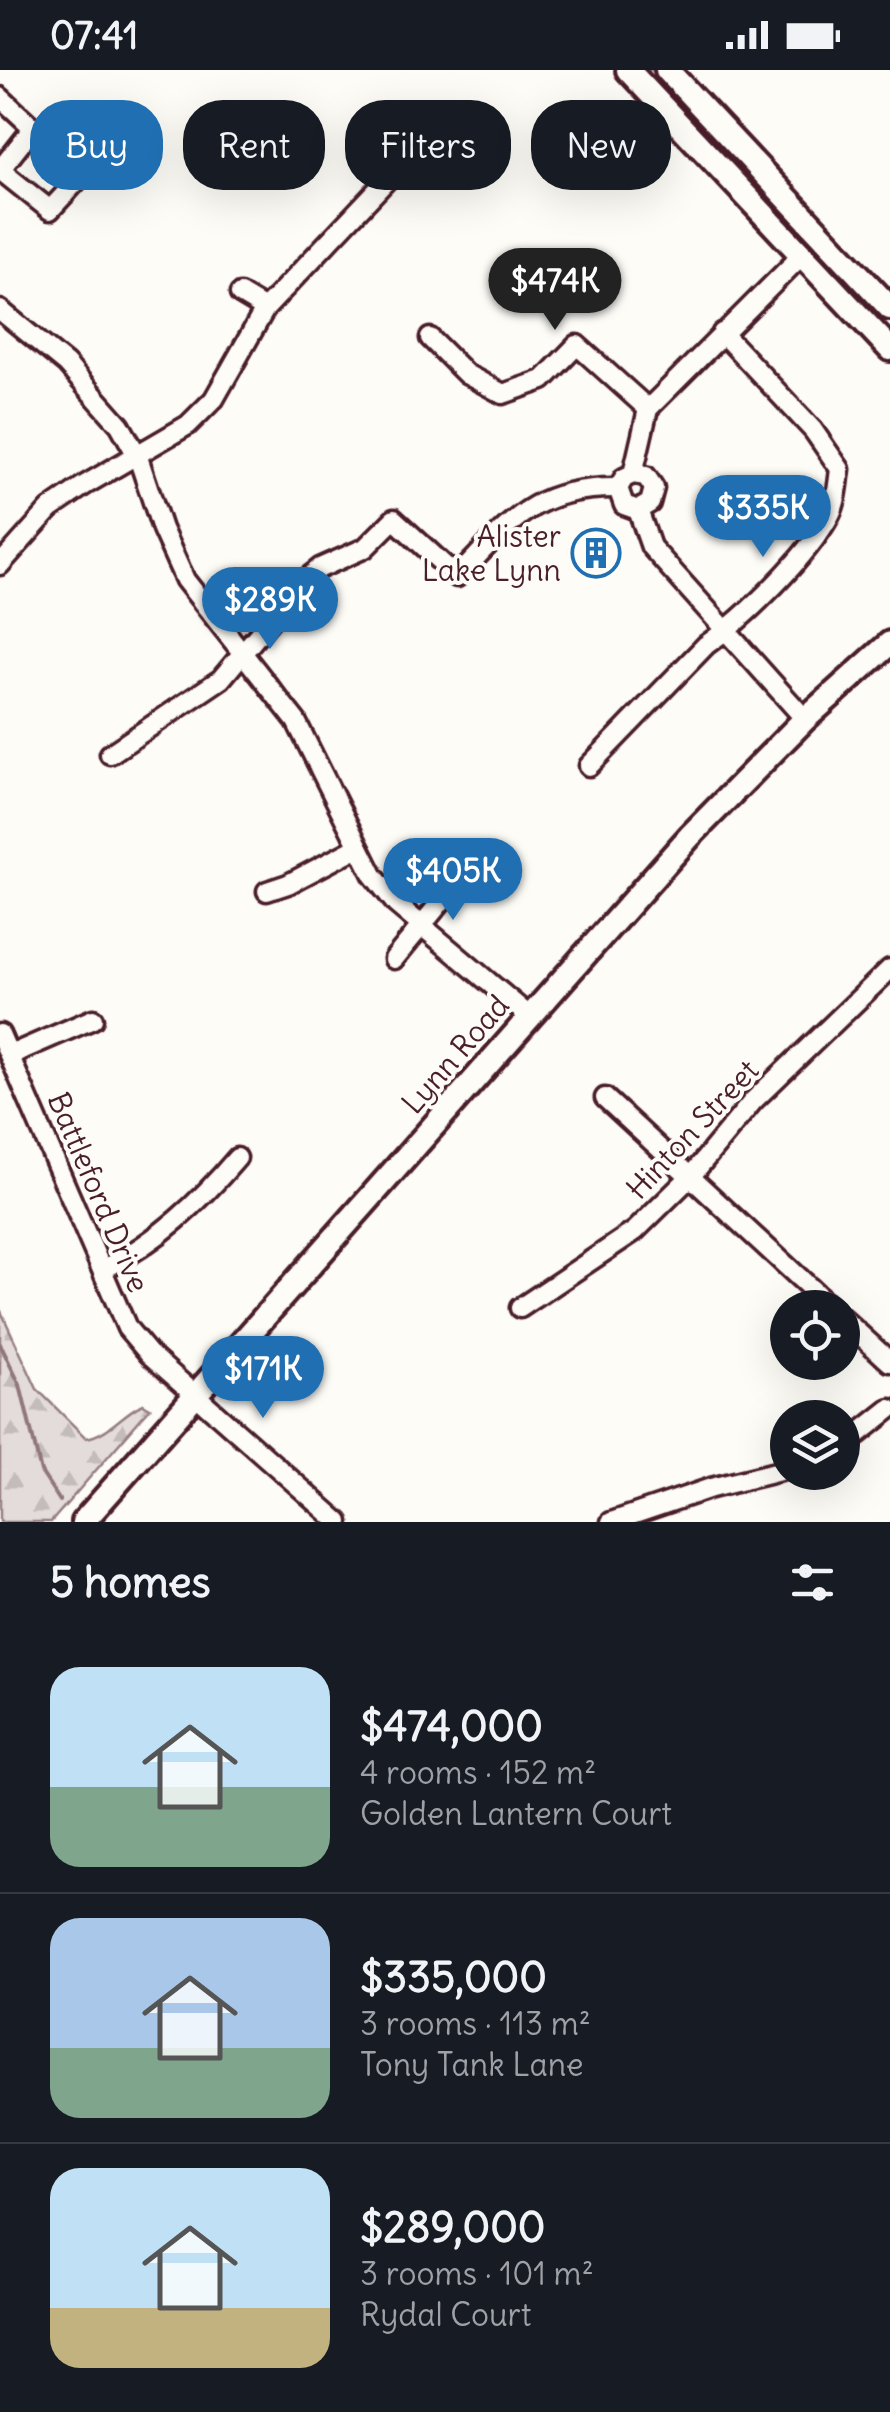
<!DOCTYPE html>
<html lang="en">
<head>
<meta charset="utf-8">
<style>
  body { margin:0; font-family:Delius,sans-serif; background:#20242c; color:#f1f3f6; height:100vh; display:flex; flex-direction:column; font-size:38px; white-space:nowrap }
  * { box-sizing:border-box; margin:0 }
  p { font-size:32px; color:#9ea1a6 }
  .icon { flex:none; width:55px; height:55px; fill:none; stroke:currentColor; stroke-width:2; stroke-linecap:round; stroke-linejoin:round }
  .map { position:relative; height:1452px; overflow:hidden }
  .details { display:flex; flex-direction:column; background:#171b24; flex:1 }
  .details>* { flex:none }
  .banner { position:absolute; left:30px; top:30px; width:830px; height:90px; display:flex; gap:20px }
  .buttons { position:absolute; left:770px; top:1220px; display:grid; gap:20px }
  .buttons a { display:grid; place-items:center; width:90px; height:90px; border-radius:50%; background:#171b24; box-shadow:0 10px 40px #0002; font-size:50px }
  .price { position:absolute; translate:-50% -85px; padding:0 22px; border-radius:35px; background:#1f6fb2; color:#fff; font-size:32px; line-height:65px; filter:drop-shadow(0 2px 5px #0008) }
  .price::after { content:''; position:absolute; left:50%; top:60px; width:30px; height:22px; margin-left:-15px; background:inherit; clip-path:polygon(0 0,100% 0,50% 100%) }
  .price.on { background:#222; color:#fff }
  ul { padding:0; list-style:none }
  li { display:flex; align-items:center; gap:30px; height:250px; padding:0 50px }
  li+li { border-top:2px solid #363941 }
  li span { display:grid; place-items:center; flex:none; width:280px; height:200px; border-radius:30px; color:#555 }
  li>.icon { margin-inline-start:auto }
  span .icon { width:120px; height:120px; fill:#fffc; stroke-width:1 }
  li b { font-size:42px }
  h2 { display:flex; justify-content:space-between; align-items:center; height:120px; padding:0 50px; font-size:42px }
  .tag { padding:0 35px; border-radius:40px; background:#171b24; box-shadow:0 10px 40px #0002; font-size:35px; line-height:90px }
  .tag.on { background:#1f6fb2; color:#fff }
  .status { display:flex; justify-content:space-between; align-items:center; height:70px; padding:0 50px; background:#171b24; direction:ltr }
  .status svg { height:28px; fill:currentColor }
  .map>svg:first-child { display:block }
  .grass { fill:url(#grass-tufts); stroke:#967e82; stroke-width:2.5 }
  .forest { fill:url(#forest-firs); stroke:#967e82; stroke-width:2.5 }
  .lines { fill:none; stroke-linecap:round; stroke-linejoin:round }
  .stream { stroke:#91777b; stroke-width:4 }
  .minor-casing { stroke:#4a1f2b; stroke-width:25 }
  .major-casing { stroke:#4a1f2b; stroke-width:30 }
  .minor { stroke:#fdfcf7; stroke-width:18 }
  .major { stroke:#fdfcf7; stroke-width:22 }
  .labels { text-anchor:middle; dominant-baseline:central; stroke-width:8; stroke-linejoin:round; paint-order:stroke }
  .poi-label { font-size:30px; fill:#4a1f2b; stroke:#fdfcf7; text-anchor:end }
  .street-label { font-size:30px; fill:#4a1f2b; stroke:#fdfcf7 }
</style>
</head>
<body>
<div class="status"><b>07:41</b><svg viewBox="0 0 49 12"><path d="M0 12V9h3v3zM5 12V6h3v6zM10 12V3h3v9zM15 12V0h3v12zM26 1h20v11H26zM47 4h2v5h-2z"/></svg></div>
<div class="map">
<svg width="890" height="1452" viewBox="0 0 890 1452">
  <defs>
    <pattern id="grass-tufts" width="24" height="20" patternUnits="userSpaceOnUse" patternTransform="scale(2.5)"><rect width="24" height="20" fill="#e3dcda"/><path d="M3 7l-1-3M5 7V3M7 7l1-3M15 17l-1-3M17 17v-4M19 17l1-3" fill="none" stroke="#c4bcbb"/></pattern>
    <pattern id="forest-firs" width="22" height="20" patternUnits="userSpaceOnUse" patternTransform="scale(2.5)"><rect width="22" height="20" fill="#e3dcda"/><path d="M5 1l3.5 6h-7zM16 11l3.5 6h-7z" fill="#c4bcbb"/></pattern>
  </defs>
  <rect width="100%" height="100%" fill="#fdfcf7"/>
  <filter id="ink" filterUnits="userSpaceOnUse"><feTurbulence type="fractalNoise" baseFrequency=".01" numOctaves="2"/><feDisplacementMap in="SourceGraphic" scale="20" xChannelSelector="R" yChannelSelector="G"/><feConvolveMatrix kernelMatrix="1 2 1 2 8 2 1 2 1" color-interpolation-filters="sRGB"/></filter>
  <g filter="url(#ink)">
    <polygon class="grass" points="639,0 656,0 878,236 873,240 820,193"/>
    <path class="forest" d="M0,1239L37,1319L86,1368C110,1364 122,1343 143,1334L150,1338L51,1452H0Z"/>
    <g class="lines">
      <polyline class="stream" points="0,1274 20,1315 41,1402 60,1431"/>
      <g class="minor-casing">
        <g id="minor">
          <polyline points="0,27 41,65 76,112 50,140 0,100"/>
          <polyline points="0,100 33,58"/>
          <polyline points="240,224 265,239"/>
          <polyline points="0,240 66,294 120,355 138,387 162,459 185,510 296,651 373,805 396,834 529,946"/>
          <polyline points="430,268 466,304 503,324 543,310 577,275 648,339"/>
          <polyline points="633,404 646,406 654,418 650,433 638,440 624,435 618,418 624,408 633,404 648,339 802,185"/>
          <polyline points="638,440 651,477 805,649"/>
          <polyline points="0,495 50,439 85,415 188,355 214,329 265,239 418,77"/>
          <path d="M110,684L221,609L301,513L320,498L365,478L394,449L457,507C512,451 533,417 618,418"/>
          <path d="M589,696L706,575C746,547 807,487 830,445C837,432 838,414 840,399L813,360L722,263"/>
          <polyline points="267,821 288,814 358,777"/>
          <polyline points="394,889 477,788"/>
          <polyline points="0,964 127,1258 149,1284 339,1452"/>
          <polyline points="10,985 93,949"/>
          <polyline points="605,1028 832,1238"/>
          <path d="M104,1199C158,1171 198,1134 237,1088"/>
          <polyline points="520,1238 635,1161 691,1106 753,1031 890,899"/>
          <polyline points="842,1248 890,1292"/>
          <polyline points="842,1377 890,1339"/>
          <polyline points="611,1452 711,1418 788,1399"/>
        </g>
      </g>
      <g class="major-casing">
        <g id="major">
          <polyline points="628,0 890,279"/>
          <polyline points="667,0 890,238"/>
          <polyline points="83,1452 690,766 805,649 890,573"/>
        </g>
      </g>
      <use href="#minor" class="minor"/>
      <use href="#major" class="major"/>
    </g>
  </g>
  <defs>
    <g id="building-ring" transform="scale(2.5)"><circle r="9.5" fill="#fdfcf7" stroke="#1f6fb2" stroke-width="1.5"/><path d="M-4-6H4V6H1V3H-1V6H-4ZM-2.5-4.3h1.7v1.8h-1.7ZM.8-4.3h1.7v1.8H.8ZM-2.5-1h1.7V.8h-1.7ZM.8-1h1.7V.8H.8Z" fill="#1f6fb2"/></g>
  </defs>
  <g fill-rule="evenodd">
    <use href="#building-ring" x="596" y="483"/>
  </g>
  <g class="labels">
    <g class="poi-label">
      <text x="561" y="466">Alister<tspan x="561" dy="34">Lake Lynn</tspan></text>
    </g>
    <g class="street-label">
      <text transform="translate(455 984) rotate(-49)">Lynn Road</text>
      <text transform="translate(692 1059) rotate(-47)">Hinton Street</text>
      <text transform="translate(99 1122) rotate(67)">Battleford Drive</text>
    </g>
  </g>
</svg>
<div class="buttons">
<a><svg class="icon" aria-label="locate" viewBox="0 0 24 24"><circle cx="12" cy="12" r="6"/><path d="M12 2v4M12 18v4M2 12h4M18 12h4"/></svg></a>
<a><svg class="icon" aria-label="layers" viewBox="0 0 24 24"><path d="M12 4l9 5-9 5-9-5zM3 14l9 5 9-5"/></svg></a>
</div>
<b class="price on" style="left:555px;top:263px">$474K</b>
<b class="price" style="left:763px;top:490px">$335K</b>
<b class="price" style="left:270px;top:582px">$289K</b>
<b class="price" style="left:453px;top:853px">$405K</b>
<b class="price" style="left:263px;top:1351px">$171K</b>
<div class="banner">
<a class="tag on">Buy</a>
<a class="tag">Rent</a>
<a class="tag">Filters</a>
<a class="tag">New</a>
</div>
</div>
<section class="details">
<h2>5 homes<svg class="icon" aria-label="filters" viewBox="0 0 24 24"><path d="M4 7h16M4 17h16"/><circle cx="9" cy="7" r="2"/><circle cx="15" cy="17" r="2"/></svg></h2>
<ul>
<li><span style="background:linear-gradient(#bfe0f5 60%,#7fa58c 0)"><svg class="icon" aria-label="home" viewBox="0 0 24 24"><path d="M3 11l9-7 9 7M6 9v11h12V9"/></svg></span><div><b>$474,000</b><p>4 rooms · 152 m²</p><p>Golden Lantern Court</p></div></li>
<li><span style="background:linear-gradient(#a9c7e8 65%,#7fa58c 0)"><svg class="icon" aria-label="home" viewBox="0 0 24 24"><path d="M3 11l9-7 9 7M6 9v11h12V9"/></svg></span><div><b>$335,000</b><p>3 rooms · 113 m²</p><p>Tony Tank Lane</p></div></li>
<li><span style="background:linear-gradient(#bfe0f5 70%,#c2b280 0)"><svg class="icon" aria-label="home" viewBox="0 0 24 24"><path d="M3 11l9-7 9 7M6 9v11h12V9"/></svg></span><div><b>$289,000</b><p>3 rooms · 101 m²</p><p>Rydal Court</p></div></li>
</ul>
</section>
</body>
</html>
